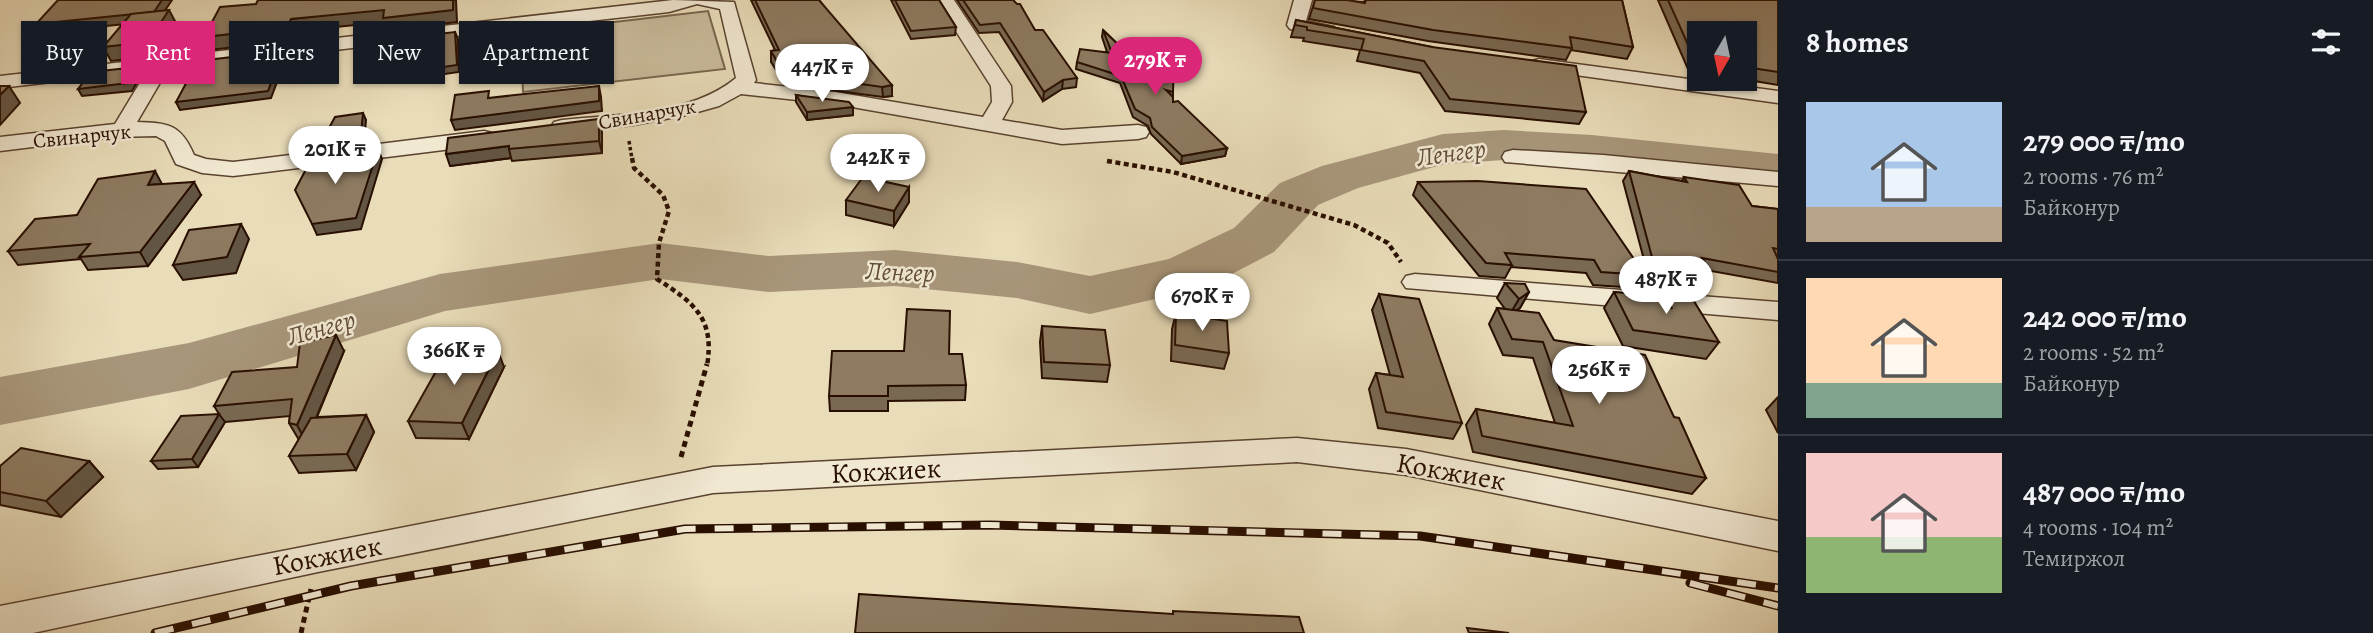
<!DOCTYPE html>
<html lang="en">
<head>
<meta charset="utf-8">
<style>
  body { margin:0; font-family:Alegreya,serif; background:#20242c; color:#f1f3f6; height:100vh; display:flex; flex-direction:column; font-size:26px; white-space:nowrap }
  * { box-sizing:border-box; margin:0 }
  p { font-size:23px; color:#9ea1a6 }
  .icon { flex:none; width:38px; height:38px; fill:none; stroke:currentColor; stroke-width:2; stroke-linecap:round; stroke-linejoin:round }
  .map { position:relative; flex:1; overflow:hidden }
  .drawer { display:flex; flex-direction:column; background:#171b24; width:595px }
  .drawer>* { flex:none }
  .banner { position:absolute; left:21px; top:21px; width:665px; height:63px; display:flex; gap:14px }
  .needle { width:46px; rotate:189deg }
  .controls { position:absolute; left:1687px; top:21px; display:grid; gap:14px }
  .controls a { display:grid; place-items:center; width:70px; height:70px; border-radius:0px; background:#171b24; box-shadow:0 2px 5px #0004; font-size:35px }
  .price { position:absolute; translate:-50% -60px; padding:0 16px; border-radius:24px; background:#fff; color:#222; font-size:23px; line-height:46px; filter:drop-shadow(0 2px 4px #0008) }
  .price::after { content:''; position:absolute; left:50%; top:42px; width:21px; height:16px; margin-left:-10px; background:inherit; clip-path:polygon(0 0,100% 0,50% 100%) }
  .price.selected { background:#db2777; color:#fff }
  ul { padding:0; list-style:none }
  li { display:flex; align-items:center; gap:21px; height:175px; padding:0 28px }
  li+li { border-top:2px solid #363941 }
  li span { display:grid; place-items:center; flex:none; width:196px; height:140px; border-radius:0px; color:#555 }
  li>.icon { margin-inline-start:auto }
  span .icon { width:84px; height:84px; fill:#fffc; stroke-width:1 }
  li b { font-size:30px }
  h2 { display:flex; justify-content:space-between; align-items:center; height:84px; padding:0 28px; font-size:30px }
  .tag { padding:0 24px; border-radius:0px; background:#171b24; box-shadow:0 2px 5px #0004; font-size:24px; line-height:63px }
  .tag.selected { background:#db2777; color:#fff }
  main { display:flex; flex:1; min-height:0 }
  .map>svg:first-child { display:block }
  .green { fill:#c8b99a; stroke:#78644d; stroke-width:2 }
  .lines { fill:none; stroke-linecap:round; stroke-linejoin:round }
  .river { fill:#a8967a; fill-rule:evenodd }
  .minor-casing { stroke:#59422e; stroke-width:3 }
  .path-far2 { stroke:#290f00; stroke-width:3.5; stroke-dasharray:3.5 2.5; stroke-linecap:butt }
  .path-far1 { stroke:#290f00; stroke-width:4.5; stroke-dasharray:5 3.5; stroke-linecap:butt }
  .path { stroke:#290f00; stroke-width:5; stroke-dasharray:6 4.5; stroke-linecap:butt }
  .minor { fill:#f1e8d2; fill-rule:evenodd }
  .rail-casing { stroke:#290f00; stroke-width:9 }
  .rail { stroke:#f1e8d2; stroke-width:6; stroke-dasharray:19; stroke-linecap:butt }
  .wall { fill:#796953; stroke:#290f00; stroke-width:2 }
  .shaded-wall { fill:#635543; stroke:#290f00; stroke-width:2 }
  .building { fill:#8d7a60; stroke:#290f00; stroke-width:2 }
  .labels { text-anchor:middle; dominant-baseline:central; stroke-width:5; stroke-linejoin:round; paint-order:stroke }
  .far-street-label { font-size:21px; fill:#290f00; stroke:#f1e8d2 }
  .water-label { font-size:26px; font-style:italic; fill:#624c37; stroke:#f1e8d2 }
  .near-street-label { font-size:28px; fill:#290f00; stroke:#f1e8d2 }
</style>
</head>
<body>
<main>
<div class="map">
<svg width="1778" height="633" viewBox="0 0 1778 633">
  <rect width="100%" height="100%" fill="#e9dcb9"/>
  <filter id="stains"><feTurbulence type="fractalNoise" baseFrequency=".00286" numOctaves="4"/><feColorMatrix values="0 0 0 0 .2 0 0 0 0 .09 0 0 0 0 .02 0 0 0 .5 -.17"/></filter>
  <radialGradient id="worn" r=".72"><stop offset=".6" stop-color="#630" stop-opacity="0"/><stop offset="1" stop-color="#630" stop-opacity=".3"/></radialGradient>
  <polygon class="green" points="708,11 725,69 523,92 521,33"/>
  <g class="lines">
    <polygon class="river" points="1504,130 1592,135 1778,154 1778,184 1592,165 1504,160 1445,164 1358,188 1318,205 1274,252 1207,287 1090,314 1017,298 895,286 769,292 660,279 445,311 189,389 0,425 0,377 189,343 440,274 660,243 769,256 895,250 1017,262 1090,276 1169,259 1234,228 1280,183 1322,166 1443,134"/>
    <g class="minor-casing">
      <g id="minor">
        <path d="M673,0L734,2L756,80L754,83L835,92L983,117L992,102L991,86L936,0H954L1011,86L1012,102L1002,120L1062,130L1138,125L1146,127L1149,132L1146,137L1138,139L1062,144L835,104L741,94L719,106L687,115L633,125L562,134L554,132L551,127L554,122L562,120C618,114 690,116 736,78L720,9L697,4L669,12L168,69L137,122C168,123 181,124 194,155L206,159L233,162L484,131L492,133L495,138L492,143L484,145L233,176L202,173L176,164L165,141L156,136L114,137L0,151V137L115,124L147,71L0,88V76Z"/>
        <polygon points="1294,0 1312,0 1306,21 1334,27 1336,31 1334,35 1327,37 1290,29 1287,25"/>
        <polygon points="1539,59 1778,91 1778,103 1532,69 1529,65 1532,61"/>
        <polygon points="1513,150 1603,155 1778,172 1778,186 1505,162 1502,157 1505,152"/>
        <polygon points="1415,274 1778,302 1778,320 1406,288 1402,282 1406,276"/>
        <polygon points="1297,438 1406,449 1778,521 1778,551 1406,475 1297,462 713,493 318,572 33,633 0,633 0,606 713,467"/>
      </g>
    </g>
    <polyline class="path-far2" points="629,141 632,159"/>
    <g class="path-far1">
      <path d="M632,158L634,168L663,195L669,211L659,243L657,279C694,303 715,318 707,366"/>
      <polyline points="1107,161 1173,172 1354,225 1388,243 1401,262"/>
    </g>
    <g class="path">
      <polyline points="681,457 707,364"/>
      <polyline points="301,633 311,589"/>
    </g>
    <use href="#minor" class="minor"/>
    <g class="rail-casing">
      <g id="rail">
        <polyline points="1690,583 1778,606"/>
        <polyline points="155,633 351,586 685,529 990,525 1420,536 1778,588"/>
      </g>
    </g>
    <use href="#rail" class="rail"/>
  </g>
  <g class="wall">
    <polygon points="751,0 819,0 892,96 883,97 785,84 771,62 771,51 775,50"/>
    <polygon points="891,0 939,0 956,27 955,35 911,39"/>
    <polygon points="957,0 1013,0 1035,30 1077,78 1076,87 1062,89 1043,101 999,32 979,33"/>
    <polygon points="1315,0 1364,2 1365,0 1622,0 1633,47 1627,59 1571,50 1566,60 1428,41 1309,19"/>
    <polygon points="1658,0 1778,0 1778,85 1742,79 1745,79 1745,33 1699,33 1699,71 1688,69"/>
    <polygon points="1296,20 1432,47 1586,112 1579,124 1445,111 1420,73 1357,61 1360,50 1303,41 1304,38 1291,37"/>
    <polygon points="1103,30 1128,54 1173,92 1173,102 1227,148 1225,156 1181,164 1151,134 1148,126 1133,117 1120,83 1076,69 1077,62 1107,52 1102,37"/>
    <polygon points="796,95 853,107 853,115 807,120 796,102"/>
    <polygon points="599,119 602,131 602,153 512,161 511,158 450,166"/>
    <polygon points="1629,171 1682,181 1684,177 1752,206 1778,209 1778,283 1706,270 1701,277 1670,273 1674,280 1667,291 1651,290 1647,273 1648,271 1647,271 1623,181"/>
    <polygon points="1418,182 1645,275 1637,288 1593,285 1586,273 1511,267 1505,278 1479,276 1413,195"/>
    <polygon points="162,184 201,195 148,266 88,270 81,259 18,265 8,251 77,215"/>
    <polygon points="909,187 909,202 894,226 846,215 846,200"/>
    <polygon points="1505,283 1529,292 1520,308 1517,310 1554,340 1674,417 1706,478 1692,494 1473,452 1466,425 1476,409 1555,423 1533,358 1503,355 1489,324 1497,308 1505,309 1497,298"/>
    <polygon points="1614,292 1666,300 1668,296 1719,342 1706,359 1623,346 1604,308"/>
    <polygon points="1379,294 1462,423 1453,439 1378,428 1369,389 1376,373 1390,375 1372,310"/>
    <polygon points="1176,313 1229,353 1224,369 1171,361 1172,329"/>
    <polygon points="1042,326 1110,365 1107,382 1042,378 1040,342"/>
    <polygon points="344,351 317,417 366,415 374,432 356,470 299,473 289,456 299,440 289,423 290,416 225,422 198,467 158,469 151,461 219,414 214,406 297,367"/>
    <polygon points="904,351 949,354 966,385 965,400 888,401 888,411 830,411 829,396"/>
    <polygon points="504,367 469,439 416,438 408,421"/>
    <polygon points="1778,397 1778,433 1766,410"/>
    <polygon points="89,461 103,477 61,517 0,505 0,466"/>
  </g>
  <g class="shaded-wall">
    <polygon points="162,0 172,0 158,21 42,32 36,24"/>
    <polygon points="456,0 457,22 388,30 385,22 296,31 293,40 210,50 204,37 291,19"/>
    <polygon points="169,10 176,23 155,56 111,61 103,47"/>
    <polygon points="455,32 458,39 459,72 383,83 380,76"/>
    <polygon points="283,51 286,58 271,98 180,110 176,102"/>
    <polygon points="138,67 142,74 132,91 82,96 78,89"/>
    <polygon points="1063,80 1062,89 1043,101 1044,92"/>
    <polygon points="892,85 892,96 883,97 882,87"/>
    <polygon points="9,86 20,103 0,125 0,95"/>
    <polygon points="599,86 601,97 602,111 455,130 451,120"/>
    <polygon points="853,107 853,115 807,120 807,112"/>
    <polygon points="363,113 366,120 364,142 327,147 323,139"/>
    <polygon points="599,119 602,131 602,153 599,141"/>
    <polygon points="509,146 509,149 511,158 450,166 446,154"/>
    <polygon points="1227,148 1225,156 1181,164 1182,156"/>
    <polygon points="378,149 382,159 361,229 317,235 312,224"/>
    <polygon points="155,171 162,184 148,185"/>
    <polygon points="194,182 201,195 148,266 140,252"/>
    <polygon points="909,187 909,202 894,226 894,211"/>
    <polygon points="241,224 249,239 236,273 183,280 173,265"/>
    <polygon points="1529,292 1520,308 1510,314 1519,299"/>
    <polygon points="336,335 344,351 306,442 297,425"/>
    <polygon points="498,351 504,367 469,439 462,423"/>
    <polygon points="219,414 225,422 198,467 192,459"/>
    <polygon points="366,415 374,432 356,470 347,454"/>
    <polygon points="89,461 103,477 61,517 46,501"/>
  </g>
  <g class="building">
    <polygon points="58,0 162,0 154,12 36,24"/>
    <polygon points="258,0 453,0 453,10 383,18 384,10 291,19 287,28 204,37 220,7 256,4"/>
    <polygon points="755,0 819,0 892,85 882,87 784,73 771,51 779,50"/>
    <polygon points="895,0 939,0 956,27 911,31"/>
    <polygon points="963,0 1013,0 1017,4 1020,4 1035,30 1043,30 1077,78 1063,80 1044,92 1000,23 980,25"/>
    <polygon points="1315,0 1347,0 1365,3 1366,0 1622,0 1633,47 1570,37 1572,48 1433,30 1313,8"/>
    <polygon points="1668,0 1778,0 1778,72 1745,67 1745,33 1699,33 1699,59 1694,58"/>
    <polygon points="169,10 148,42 103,47 131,14"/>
    <polygon points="1296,20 1432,47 1576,66 1586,112 1450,99 1424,61 1361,50 1364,39 1307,30 1307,27 1295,25"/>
    <polygon points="1103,30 1128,54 1174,60 1173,92 1166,90 1173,97 1173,102 1178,101 1227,148 1182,156 1152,127 1150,118 1135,109 1121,76 1077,62 1080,49 1112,53"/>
    <polygon points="455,32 457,65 380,76 384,40"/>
    <polygon points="283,51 268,91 176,102 198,61"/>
    <polygon points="138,67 128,83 78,89 91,72"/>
    <polygon points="0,86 9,86 0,95"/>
    <polygon points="599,86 599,101 451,120 455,95 489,91 488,98"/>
    <polygon points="796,95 849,102 853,107 807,112"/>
    <polygon points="363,113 361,135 323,139 335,117"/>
    <polygon points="599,119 599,141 509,149 509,146 446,154 448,138"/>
    <polygon points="378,149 356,218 312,224 295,190 312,158"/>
    <polygon points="155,171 148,185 194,182 140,252 79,257 90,244 8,251 35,219 77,215 98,179"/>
    <polygon points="1629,171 1687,182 1684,177 1739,185 1752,206 1778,209 1778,249 1773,248 1778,259 1778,272 1702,258 1708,266 1663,262 1674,280 1658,279 1654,263 1658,261 1653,261"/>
    <polygon points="863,177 909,187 894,211 846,200"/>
    <polygon points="1478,181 1586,189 1645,275 1601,272 1594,260 1505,253 1512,265 1486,263 1418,182"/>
    <polygon points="241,224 227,257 173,265 189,230"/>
    <polygon points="1505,283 1525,284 1529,292 1519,299"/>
    <polygon points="1614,292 1663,296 1672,309 1668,296 1692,298 1719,342 1633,330"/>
    <polygon points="1379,294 1419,299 1462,423 1386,412 1376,373 1403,377"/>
    <polygon points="1497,308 1539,313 1554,340 1645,355 1674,417 1679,418 1706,478 1482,436 1476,409 1573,426 1543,342 1512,339"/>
    <polygon points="907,309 950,311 949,354 962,354 966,385 888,386 888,396 829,396 832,351 904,351"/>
    <polygon points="1176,313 1227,321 1229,353 1175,345"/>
    <polygon points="1042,326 1105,330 1110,365 1044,362"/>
    <polygon points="336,335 297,425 289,423 292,399 214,406 232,372 297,367 300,343"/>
    <polygon points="448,350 498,351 462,423 408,421"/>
    <polygon points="219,414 192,459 151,461 181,416"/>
    <polygon points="366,415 347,454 289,456 311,418"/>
    <polygon points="21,448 89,461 46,501 0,492 0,466"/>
    <polygon points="859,594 1173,614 1173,611 1299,617 1304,633 855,633"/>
    <polygon points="1467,628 1509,633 1469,633"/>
  </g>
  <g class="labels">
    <g class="far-street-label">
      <text transform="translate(647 114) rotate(-10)">Свинарчук</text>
      <text transform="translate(82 136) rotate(-6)">Свинарчук</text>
    </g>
    <g class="water-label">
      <text transform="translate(1451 153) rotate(-8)">Ленгер</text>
      <text transform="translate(900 272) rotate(2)">Ленгер</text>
      <text transform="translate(321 328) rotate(-16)">Ленгер</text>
    </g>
    <g class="near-street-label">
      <text transform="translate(886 471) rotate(-3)">Кокжиек</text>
      <text transform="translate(1451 472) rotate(10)">Кокжиек</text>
      <text transform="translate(327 556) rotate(-11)">Кокжиек</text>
    </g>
  </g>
  <rect width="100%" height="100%" filter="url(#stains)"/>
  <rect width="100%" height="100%" fill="url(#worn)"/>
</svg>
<div class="controls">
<a><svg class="needle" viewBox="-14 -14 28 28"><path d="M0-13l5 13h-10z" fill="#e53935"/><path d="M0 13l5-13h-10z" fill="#9ea1a6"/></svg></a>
</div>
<b class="price selected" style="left:1155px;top:97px">279K ₸</b>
<b class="price" style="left:822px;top:104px">447K ₸</b>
<b class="price" style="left:335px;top:186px">201K ₸</b>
<b class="price" style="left:878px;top:194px">242K ₸</b>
<b class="price" style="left:1666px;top:316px">487K ₸</b>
<b class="price" style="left:1202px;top:333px">670K ₸</b>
<b class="price" style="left:454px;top:387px">366K ₸</b>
<b class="price" style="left:1599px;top:406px">256K ₸</b>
<div class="banner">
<a class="tag">Buy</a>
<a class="tag selected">Rent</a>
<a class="tag">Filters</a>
<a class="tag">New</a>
<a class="tag">Apartment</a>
</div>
</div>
<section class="drawer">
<h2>8 homes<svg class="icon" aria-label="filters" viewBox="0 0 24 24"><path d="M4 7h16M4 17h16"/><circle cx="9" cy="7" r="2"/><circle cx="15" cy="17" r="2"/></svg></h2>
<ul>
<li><span style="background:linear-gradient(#a9c7e8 75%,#b9a48a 0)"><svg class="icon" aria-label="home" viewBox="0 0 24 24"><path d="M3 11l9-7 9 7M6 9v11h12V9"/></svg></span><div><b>279 000 ₸/mo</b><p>2 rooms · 76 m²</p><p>Байконур</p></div></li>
<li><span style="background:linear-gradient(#ffd9b3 75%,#7fa58c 0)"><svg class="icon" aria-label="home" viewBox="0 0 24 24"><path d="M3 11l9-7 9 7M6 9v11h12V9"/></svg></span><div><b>242 000 ₸/mo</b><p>2 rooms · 52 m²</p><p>Байконур</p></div></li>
<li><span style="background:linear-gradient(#f6c9c9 60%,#8fb573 0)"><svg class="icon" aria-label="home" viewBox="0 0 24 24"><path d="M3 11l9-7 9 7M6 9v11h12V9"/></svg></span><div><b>487 000 ₸/mo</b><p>4 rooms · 104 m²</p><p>Темиржол</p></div></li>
</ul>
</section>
</main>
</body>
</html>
